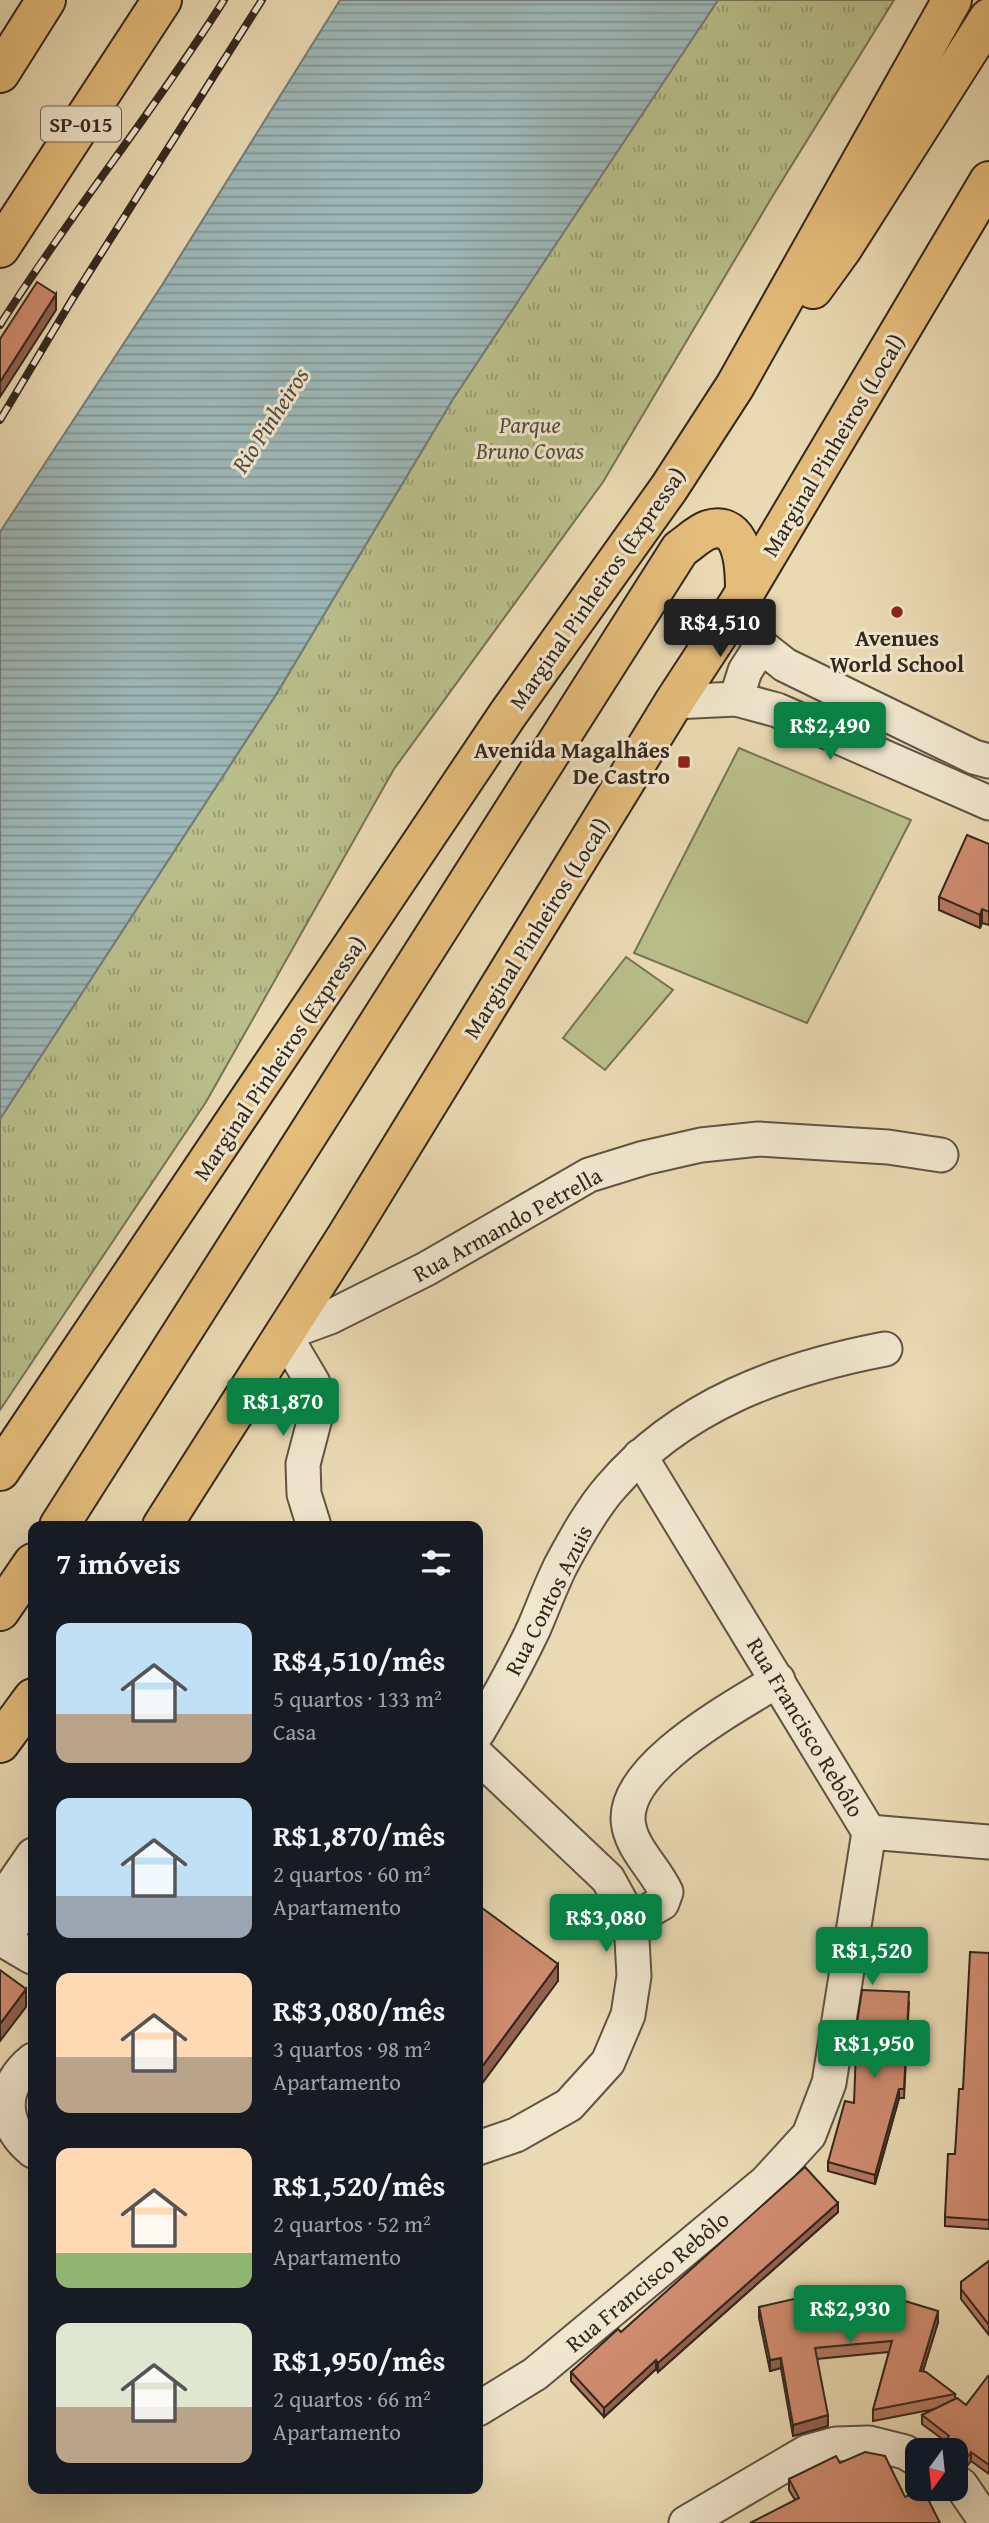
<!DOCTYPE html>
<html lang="pt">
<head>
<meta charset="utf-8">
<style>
  body { margin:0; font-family:"Gentium Book Plus",serif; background:#20242c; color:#f1f3f6; height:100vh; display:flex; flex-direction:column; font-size:26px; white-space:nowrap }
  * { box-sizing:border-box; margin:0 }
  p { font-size:23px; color:#9ea1a6 }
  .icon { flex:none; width:38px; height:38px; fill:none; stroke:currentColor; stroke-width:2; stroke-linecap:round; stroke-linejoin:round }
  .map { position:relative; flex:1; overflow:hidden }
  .details { position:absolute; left:28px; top:1521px; width:455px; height:973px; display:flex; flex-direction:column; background:#171b24; border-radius:14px; box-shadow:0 7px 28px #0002 }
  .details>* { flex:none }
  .needle { width:46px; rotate:195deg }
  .buttons { position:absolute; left:905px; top:2438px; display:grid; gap:14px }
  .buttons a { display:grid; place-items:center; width:63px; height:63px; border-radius:14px; background:#171b24; box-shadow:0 7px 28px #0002; font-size:35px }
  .price { position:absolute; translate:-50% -60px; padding:0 16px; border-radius:7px; background:#0b8043; color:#fff; font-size:23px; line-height:46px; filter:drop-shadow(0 2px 4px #0008) }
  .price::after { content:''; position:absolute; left:50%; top:42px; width:21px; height:16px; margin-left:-10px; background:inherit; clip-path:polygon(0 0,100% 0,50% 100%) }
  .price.selected { background:#222; color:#fff }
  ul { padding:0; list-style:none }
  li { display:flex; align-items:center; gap:21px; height:175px; padding:0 28px }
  li span { display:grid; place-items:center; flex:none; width:196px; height:140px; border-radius:14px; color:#555 }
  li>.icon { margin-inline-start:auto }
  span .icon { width:84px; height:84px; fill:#fffc; stroke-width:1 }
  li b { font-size:30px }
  h2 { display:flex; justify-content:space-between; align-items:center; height:84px; padding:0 28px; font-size:30px }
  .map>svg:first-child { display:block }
  .park { fill:url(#park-tufts); stroke:#767454; stroke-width:2 }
  .pitch { fill:#b9bf8b; stroke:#767454; stroke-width:2 }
  .water { fill:url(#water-rules); stroke:#737e7a; stroke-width:2 }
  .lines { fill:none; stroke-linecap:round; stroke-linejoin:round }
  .minor-casing { stroke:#615443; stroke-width:37 }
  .highway-casing { stroke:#33281e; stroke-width:42 }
  .minor { stroke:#f1e7ce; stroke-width:33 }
  .highway { stroke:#e5bd7a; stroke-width:38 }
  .rail-casing { stroke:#33281e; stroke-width:8 }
  .rail { stroke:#f1e7ce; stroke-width:5; stroke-dasharray:16; stroke-linecap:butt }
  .wall { fill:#b37860; stroke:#33281e; stroke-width:2 }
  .shaded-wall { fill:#92624e; stroke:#33281e; stroke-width:2 }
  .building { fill:#d08c70; stroke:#33281e; stroke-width:2 }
  .poi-dot { fill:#8f2418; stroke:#f1e7ce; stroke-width:2.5 }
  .labels { text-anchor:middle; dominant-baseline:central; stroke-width:6; stroke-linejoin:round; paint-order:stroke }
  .shield { fill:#f1e7ce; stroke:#6c6153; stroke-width:2 }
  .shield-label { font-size:21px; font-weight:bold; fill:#33281e }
  .park-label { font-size:23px; font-style:italic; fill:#544e39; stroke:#f1e7ce }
  .street-label { font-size:23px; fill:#33281e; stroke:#f1e7ce }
  .poi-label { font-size:23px; font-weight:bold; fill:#33281e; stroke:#f1e7ce }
  .water-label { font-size:24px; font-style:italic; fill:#4e4c44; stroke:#f1e7ce }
</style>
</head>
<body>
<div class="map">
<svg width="989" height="2523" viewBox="0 0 989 2523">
  <defs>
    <pattern id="park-tufts" width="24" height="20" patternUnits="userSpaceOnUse" patternTransform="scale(1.75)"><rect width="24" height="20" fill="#b9bf8b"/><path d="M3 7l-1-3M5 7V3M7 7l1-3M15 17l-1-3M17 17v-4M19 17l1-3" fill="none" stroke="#979b71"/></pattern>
    <pattern id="water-rules" width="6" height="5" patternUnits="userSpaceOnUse" patternTransform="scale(1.75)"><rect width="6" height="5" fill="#9db8b8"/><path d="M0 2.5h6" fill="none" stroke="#819695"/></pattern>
  </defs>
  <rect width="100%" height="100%" fill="#eadab3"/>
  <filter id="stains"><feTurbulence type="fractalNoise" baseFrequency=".00286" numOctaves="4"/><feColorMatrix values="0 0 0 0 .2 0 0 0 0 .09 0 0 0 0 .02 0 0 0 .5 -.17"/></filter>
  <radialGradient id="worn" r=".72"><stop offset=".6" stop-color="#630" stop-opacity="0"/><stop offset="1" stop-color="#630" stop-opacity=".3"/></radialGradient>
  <polygon class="park" points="718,0 894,0 772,197 603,482 394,769 206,1102 0,1410 0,1119 277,693 453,399"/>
  <g class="pitch">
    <polygon points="739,748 911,820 807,1023 634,953"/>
    <polygon points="626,957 673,990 605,1070 563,1038"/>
  </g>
  <polygon class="water" points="340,0 718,0 453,399 277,693 0,1119 0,532 162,285"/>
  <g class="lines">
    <g class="minor-casing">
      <g id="minor">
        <polyline points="738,604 761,646 785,665 974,757 989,761"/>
        <polyline points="736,699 745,671 761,646"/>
        <polyline points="674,702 736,699 777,710 989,803"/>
        <polyline points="314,1526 304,1494 303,1464 319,1403 313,1383 284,1334 330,1317 426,1269 589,1175 644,1158 701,1145 759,1139 888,1147 941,1155"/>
        <path d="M478,1732C498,1698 517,1664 534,1628C543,1607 551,1585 561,1565C575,1539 591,1510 610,1488C681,1405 781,1369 885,1349"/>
        <polyline points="478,1756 608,1879 631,1921 634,1976 628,2015 608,2062 569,2105 516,2135 478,2148"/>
        <polyline points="869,1832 989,1842"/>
        <polyline points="33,1896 3,1940 32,1957 33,1955"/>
        <polyline points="0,1903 33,1855"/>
        <path d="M631,1921L662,1903L666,1892C656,1870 634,1851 629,1827C616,1769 737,1706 778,1680"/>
        <path d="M33,2060C0,2086 0,2124 33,2151"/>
        <polyline points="478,2409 535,2374 766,2182 809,2135 829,2083 869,1832 640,1456"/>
        <polyline points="956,2482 961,2485 987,2523"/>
        <polyline points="686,2523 807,2452 836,2444 869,2443 905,2452 917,2459"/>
      </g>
    </g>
    <g class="highway-casing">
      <g id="highway">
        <polyline points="0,73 46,0"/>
        <polyline points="0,248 162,0"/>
        <polyline points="813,289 842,249 989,18"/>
        <polyline points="0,1471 508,714 669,488 735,386 952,0"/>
        <path d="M59,1526L680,549C689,543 699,533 708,530C744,519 745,568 745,591"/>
        <polyline points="162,1526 346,1237 674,702 738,604 989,181"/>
        <polyline points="0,1611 33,1563"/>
        <polyline points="0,1743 33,1698"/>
      </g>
    </g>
    <use href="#minor" class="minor"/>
    <use href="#highway" class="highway"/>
    <g class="rail-casing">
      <g id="rail">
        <path d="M0,325C70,214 154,111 224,0"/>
        <polyline points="0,420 73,298 262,0"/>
      </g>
    </g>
    <use href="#rail" class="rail"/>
  </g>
  <g class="wall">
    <polygon points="989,844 989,925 982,923 980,928 939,910 939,897"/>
    <polygon points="989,1953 989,2229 945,2226 945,2217 955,2154 963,2089"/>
    <polygon points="909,2001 904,2098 899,2098 875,2184 828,2171 828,2162 854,2103"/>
    <polygon points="838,2212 658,2372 656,2369 604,2417 571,2381 571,2372 621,2332"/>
    <polygon points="989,2261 989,2335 961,2299 961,2282"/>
    <polygon points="888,2296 938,2322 923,2371 955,2394 955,2399 966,2405 989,2377 989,2474 971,2461 967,2466 956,2464 956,2450 941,2450 941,2446 945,2441 922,2424 922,2415 935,2409 873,2421 873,2410 889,2352 817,2359 828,2426 793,2436 781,2368 770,2371 759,2318 759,2307"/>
    <polygon points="840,2463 905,2497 940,2523 795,2500 789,2490 789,2479"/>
  </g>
  <g class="shaded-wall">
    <polygon points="56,294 56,310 0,397 0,382"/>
    <polygon points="982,909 982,923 980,928 980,915"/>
    <polygon points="558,1964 558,1981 478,2089 478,2072"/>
    <polygon points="26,1989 26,2007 0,2041 0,2024"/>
    <polygon points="899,2089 899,2098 875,2184 875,2175"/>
    <polygon points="838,2203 838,2212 658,2372 658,2363"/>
    <polygon points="938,2311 938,2322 920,2381 920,2371"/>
    <polygon points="781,2358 781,2368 770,2371 770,2360"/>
    <polygon points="656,2360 656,2369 604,2417 604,2408"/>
    <polygon points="828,2415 828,2426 793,2436 793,2425"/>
    <polygon points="971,2452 971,2461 967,2466 967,2457"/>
  </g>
  <g class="building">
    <polygon points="37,282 56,294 0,382 0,339"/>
    <polygon points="967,835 989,844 989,912 982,909 980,915 939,897"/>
    <polygon points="478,1905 558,1964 478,2072"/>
    <polygon points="970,1952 989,1953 989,2220 945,2217 948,2154 955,2154 959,2089 963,2089"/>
    <polygon points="0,1970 26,1989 0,2024"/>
    <polygon points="862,1990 909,1992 904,2089 899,2089 875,2175 828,2162 845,2101 854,2103 857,2023"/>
    <polygon points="805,2167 838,2203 658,2363 656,2360 604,2408 571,2372 618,2329 621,2332"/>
    <polygon points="989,2261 989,2325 961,2289 961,2282"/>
    <polygon points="887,2287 888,2296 938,2311 920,2371 926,2372 955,2394 873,2410 892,2341 815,2348 828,2415 793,2425 781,2358 770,2360 759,2307 803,2297 803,2295"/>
    <polygon points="988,2376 989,2377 989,2465 971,2452 967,2457 956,2455 956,2450 947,2450 941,2446 949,2436 922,2415 957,2398 966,2405"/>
    <polygon points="865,2452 885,2456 905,2497 923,2489 940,2523 750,2523 799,2498 789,2479 836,2456 840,2463"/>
  </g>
  <g class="poi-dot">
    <circle cx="897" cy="612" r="7"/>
    <rect x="677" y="755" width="14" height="14" rx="3.5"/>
  </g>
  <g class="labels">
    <rect class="shield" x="41" y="106.5" width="80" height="35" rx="5"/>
    <g class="shield-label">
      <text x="81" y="124">SP-015</text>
    </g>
    <g class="park-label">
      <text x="530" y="424">Parque<tspan x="530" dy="26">Bruno Covas</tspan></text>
    </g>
    <g class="street-label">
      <text transform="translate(833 445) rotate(-59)">Marginal Pinheiros (Local)</text>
      <text transform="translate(597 588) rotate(-55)">Marginal Pinheiros (Expressa)</text>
      <text transform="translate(536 928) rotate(-58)">Marginal Pinheiros (Local)</text>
      <text transform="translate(279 1058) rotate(-56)">Marginal Pinheiros (Expressa)</text>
      <text transform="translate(507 1224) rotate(-29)">Rua Armando Petrella</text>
      <text transform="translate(548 1600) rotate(-63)">Rua Contos Azuis</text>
      <text transform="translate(806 1727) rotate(59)">Rua Francisco Rebôlo</text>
      <text transform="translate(647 2281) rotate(-40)">Rua Francisco Rebôlo</text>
    </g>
    <g class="poi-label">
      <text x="897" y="637">Avenues<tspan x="897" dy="26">World School</tspan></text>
      <text x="670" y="749" text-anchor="end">Avenida Magalhães<tspan x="670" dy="26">De Castro</tspan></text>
    </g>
    <g class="water-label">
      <text transform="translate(270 420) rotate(-57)">Rio Pinheiros</text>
    </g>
  </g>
  <rect width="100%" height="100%" filter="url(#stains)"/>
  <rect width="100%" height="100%" fill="url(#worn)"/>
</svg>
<div class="buttons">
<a><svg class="needle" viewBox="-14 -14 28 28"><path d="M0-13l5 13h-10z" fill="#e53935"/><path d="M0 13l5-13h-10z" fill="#9ea1a6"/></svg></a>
</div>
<b class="price selected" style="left:720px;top:659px">R$4,510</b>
<b class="price" style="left:830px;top:762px">R$2,490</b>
<b class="price" style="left:283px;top:1438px">R$1,870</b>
<b class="price" style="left:606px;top:1954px">R$3,080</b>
<b class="price" style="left:872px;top:1987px">R$1,520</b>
<b class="price" style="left:874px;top:2080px">R$1,950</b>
<b class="price" style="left:850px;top:2345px">R$2,930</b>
<section class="details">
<h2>7 imóveis<svg class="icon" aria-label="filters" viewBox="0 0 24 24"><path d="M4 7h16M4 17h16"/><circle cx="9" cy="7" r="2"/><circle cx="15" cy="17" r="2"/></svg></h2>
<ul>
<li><span style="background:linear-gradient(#bfe0f5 65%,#b9a48a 0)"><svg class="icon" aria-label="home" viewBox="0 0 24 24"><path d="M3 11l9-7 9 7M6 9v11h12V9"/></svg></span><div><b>R$4,510/mês</b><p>5 quartos · 133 m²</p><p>Casa</p></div></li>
<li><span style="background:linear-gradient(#bfe0f5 70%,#9aa5b1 0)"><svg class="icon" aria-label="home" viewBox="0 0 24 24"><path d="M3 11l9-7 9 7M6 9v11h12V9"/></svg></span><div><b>R$1,870/mês</b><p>2 quartos · 60 m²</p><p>Apartamento</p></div></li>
<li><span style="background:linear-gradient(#ffd9b3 60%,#b9a48a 0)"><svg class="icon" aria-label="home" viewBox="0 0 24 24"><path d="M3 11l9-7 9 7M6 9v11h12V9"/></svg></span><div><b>R$3,080/mês</b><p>3 quartos · 98 m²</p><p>Apartamento</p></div></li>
<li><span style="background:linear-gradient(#ffd9b3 75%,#8fb573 0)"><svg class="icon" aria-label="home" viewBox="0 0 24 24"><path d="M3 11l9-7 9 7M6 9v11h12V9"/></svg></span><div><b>R$1,520/mês</b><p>2 quartos · 52 m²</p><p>Apartamento</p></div></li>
<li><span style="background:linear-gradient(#dfe7d0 60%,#b9a48a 0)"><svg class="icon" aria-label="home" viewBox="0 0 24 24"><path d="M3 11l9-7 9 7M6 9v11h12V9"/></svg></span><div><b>R$1,950/mês</b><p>2 quartos · 66 m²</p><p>Apartamento</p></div></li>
</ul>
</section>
</div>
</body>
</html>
